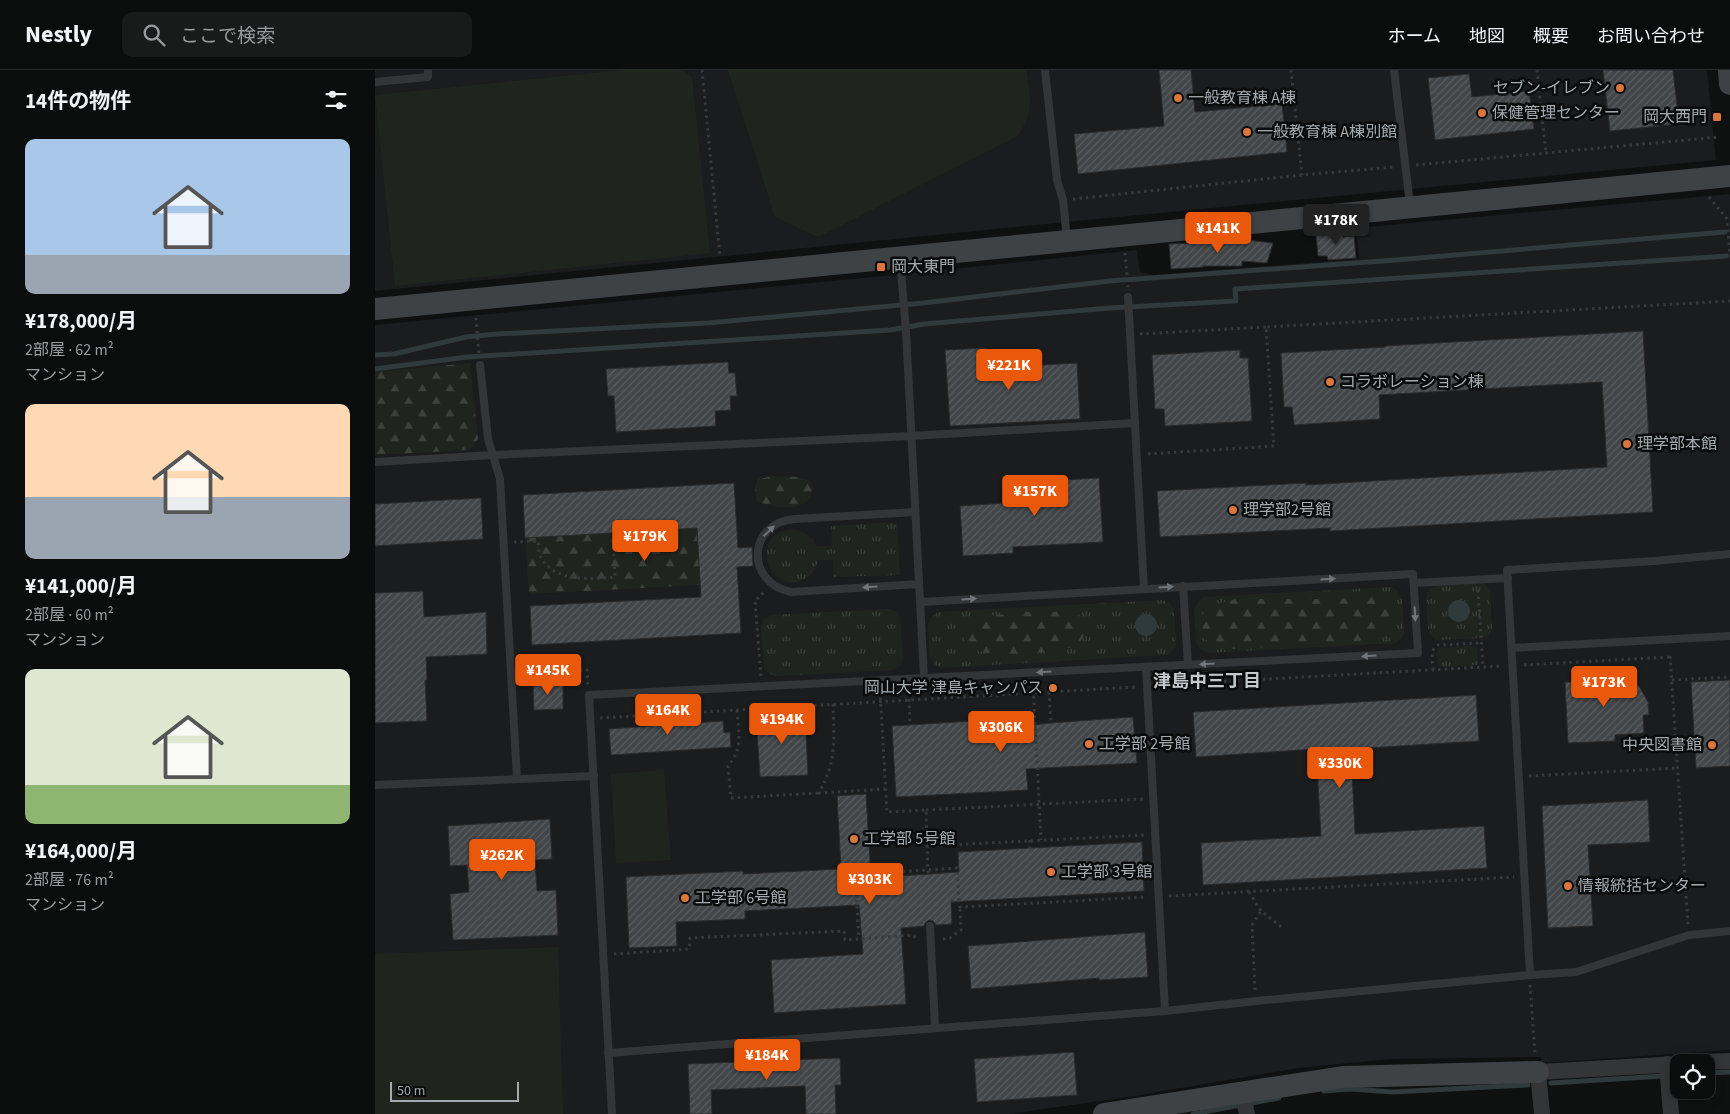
<!DOCTYPE html>
<html lang="ja">
<head>
<meta charset="utf-8">
<style>
  body { margin:0; font-family:"Source Sans 3","Noto Sans JP",sans-serif; background:#191a1a; color:#f1f3f6; height:100vh; display:flex; flex-direction:column; font-size:19px; white-space:nowrap }
  * { box-sizing:border-box; margin:0 }
  p { font-size:16px; color:#9a9b9d }
  .icon { flex:none; width:28px; height:28px; fill:none; stroke:currentColor; stroke-width:2; stroke-linecap:round; stroke-linejoin:round }
  .map { position:relative; flex:1; overflow:hidden }
  .details { display:flex; flex-direction:column; background:#0b0c0c; width:375px }
  .details>* { flex:none }
  .fabs { position:absolute; left:1295px; top:984px; display:grid; gap:10px }
  .fabs a { display:grid; place-items:center; width:45px; height:45px; border-radius:10px; background:#0b0c0c; box-shadow:0 2px 12px #0003,0 0 0 1px #2b2c2d; font-size:25px }
  .scale { position:absolute; left:15px; bottom:12px; width:129px; box-sizing:border-box; padding-left:5px; border:2px solid #a2aab0; border-top:0; font-size:14px; line-height:18px; white-space:nowrap; color:#a2aab0; -webkit-text-stroke:4px #0a0b0b; paint-order:stroke }
  .price { position:absolute; translate:-50% -42px; padding:0 11px; border-radius:5px; background:#ea580c; color:#fff; font-size:16px; line-height:32px; filter:drop-shadow(0 1px 2px #0008) }
  .price::after { content:''; position:absolute; left:50%; top:30px; width:15px; height:11px; margin-left:-8px; background:inherit; clip-path:polygon(0 0,100% 0,50% 100%) }
  .price.active { background:#222; color:#fff }
  ul { padding:0; list-style:none }
  li { display:grid; align-content:center; gap:10px; height:265px; padding:0 25px }
  li span { display:grid; place-items:center; height:155px; border-radius:10px; color:#555 }
  li>.icon { margin-inline-start:auto }
  span .icon { width:90px; height:90px; fill:#fffc; stroke-width:1 }
  li b { font-size:21px }
  h2 { display:flex; justify-content:space-between; align-items:center; height:60px; padding:0 25px; font-size:21px }
  header { display:flex; align-items:center; gap:30px; box-sizing:border-box; height:70px; padding:0 25px; background:#0b0c0c; border-bottom:1px solid #2b2c2d }
  header strong { font-size:24px }
  nav { display:flex; gap:28px; margin-inline-start:auto; font-size:18px }
  .search { width:350px; height:45px; background:#191a1a; display:flex; align-items:center; gap:12px; box-sizing:border-box; padding:0 18px; border-radius:10px; color:#9a9b9d; font-size:19px }
  main { display:flex; flex:1; min-height:0 }
  .map>svg:first-child { display:block }
  .built { fill:#1b1c1d }
  .grass { fill:url(#grass-tufts) }
  .forest { fill:url(#forest-firs) }
  .pitch { fill:#20241e }
  .water { fill:#2e3a3b }
  .lines { fill:none; stroke-linecap:round; stroke-linejoin:round }
  .stream { stroke:#2e3a3b; stroke-width:5 }
  .building { fill:url(#building-hatch); stroke:#292a2c }
  .path { stroke:#373a3c; stroke-width:3; stroke-dasharray:2.5 4; stroke-linecap:butt }
  .lane { stroke:#333537; stroke-width:8 }
  .street { stroke:#333537; stroke-width:16 }
  .secondary { stroke:#3f4245; stroke-width:22 }
  .oneway { fill:#70757a }
  .poi-dot { fill:#db763d; stroke:#0a0b0b; stroke-width:2 }
  .labels { text-anchor:middle; dominant-baseline:central; stroke-width:5; stroke-linejoin:round; paint-order:stroke }
  .poi-label { font-size:16px; fill:#a2aab0; stroke:#0a0b0b; text-anchor:start }
  .neighbourhood-label { font-size:18px; font-weight:bold; fill:#c2c8cc; stroke:#0a0b0b }
</style>
</head>
<body>
<header>
<strong>Nestly</strong>
<div class="search"><svg class="icon" aria-label="search" viewBox="0 0 24 24"><circle cx="10" cy="10" r="6"/><path d="M15 15l6 6"/></svg>ここで検索</div>
<nav><a>ホーム</a><a>地図</a><a>概要</a><a>お問い合わせ</a></nav>
</header>
<main>
<section class="details">
<h2>14件の物件<svg class="icon" aria-label="filters" viewBox="0 0 24 24"><path d="M4 7h16M4 17h16"/><circle cx="9" cy="7" r="2"/><circle cx="15" cy="17" r="2"/></svg></h2>
<ul>
<li><span style="background:linear-gradient(#a9c7e8 75%,#9aa5b1 0)"><svg class="icon" aria-label="home" viewBox="0 0 24 24"><path d="M3 11l9-7 9 7M6 9v11h12V9"/></svg></span><div><b>¥178,000/月</b><p>2部屋 · 62 m²</p><p>マンション</p></div></li>
<li><span style="background:linear-gradient(#ffd9b3 60%,#9aa5b1 0)"><svg class="icon" aria-label="home" viewBox="0 0 24 24"><path d="M3 11l9-7 9 7M6 9v11h12V9"/></svg></span><div><b>¥141,000/月</b><p>2部屋 · 60 m²</p><p>マンション</p></div></li>
<li><span style="background:linear-gradient(#dfe7d0 75%,#8fb573 0)"><svg class="icon" aria-label="home" viewBox="0 0 24 24"><path d="M3 11l9-7 9 7M6 9v11h12V9"/></svg></span><div><b>¥164,000/月</b><p>2部屋 · 76 m²</p><p>マンション</p></div></li>
</ul>
</section>
<div class="map">
<svg width="1355" height="1044" viewBox="0 0 1355 1044">
  <defs>
    <pattern id="grass-tufts" width="24" height="20" patternUnits="userSpaceOnUse" patternTransform="scale(1.25)"><rect width="24" height="20" fill="#20241e"/><path d="M3 7l-1-3M5 7V3M7 7l1-3M15 17l-1-3M17 17v-4M19 17l1-3" fill="none" stroke="#3d413c"/></pattern>
    <pattern id="forest-firs" width="22" height="20" patternUnits="userSpaceOnUse" patternTransform="scale(1.25)"><rect width="22" height="20" fill="#20241e"/><path d="M5 1l3.5 6h-7zM16 11l3.5 6h-7z" fill="#3d413c"/></pattern>
    <pattern id="building-hatch" width="6" height="6" patternUnits="userSpaceOnUse" patternTransform="scale(1.25)"><rect width="6" height="6" fill="#434648"/><path d="M-1 1l2-2M0 6l6-6M5 7l2-2" fill="none" stroke="#5b5e60"/></pattern>
  </defs>
  <rect width="100%" height="100%" fill="#0f1010"/>
  <g class="built">
    <polygon points="0,0 1332,0 1341,90 691,152 0,221"/>
    <polygon points="1355,124 1355,980 1166,993 1166,987 1015,989 924,998 760,1026 634,1044 0,1044 0,255 508,206 762,180 765,202 778,205 984,189 981,158"/>
  </g>
  <g class="grass">
    <path d="M522,452L525,505L459,507L458,490H443C436,523 393,517 392,486C390,456 430,450 441,476H457L456,456Z"/>
    <path d="M1104,512L1112,516L1115,523L1117,558L1114,565L1108,568L1062,570C1053,564 1053,558 1052,547C1052,539 1049,527 1054,520C1061,512 1094,513 1104,512Z"/>
    <polygon points="1016,517 1023,521 1027,528 1029,563 1026,569 1020,573 832,583 825,579 821,573 819,540 823,532 829,527"/>
    <polygon points="788,530 795,533 799,540 801,575 797,581 791,585 566,598 559,594 555,588 553,555 556,547 563,542"/>
    <polygon points="514,539 521,541 525,547 528,589 525,596 518,600 402,606 394,604 389,599 386,557 389,549 396,545"/>
    <polygon points="1102,576 1103,595 1065,597 1062,592 1061,583 1064,578"/>
  </g>
  <g class="forest">
    <polygon points="95,293 103,369 95,380 0,385 0,302"/>
    <path d="M397,406L422,407L434,410L438,420C437,423 435,428 432,431C421,441 393,438 381,430L380,416L383,409Z"/>
    <polygon points="322,458 325,515 154,524 150,468"/>
    <polygon points="990,527 1016,527 1024,541 1021,553 1001,568 974,572 859,579 840,577 825,565 827,545 834,536 861,529 955,529"/>
    <path d="M649,542H688L704,545L711,561L703,576C677,582 630,588 603,581C599,580 594,576 591,573L589,565L593,552L611,546Z"/>
  </g>
  <g class="pitch">
    <polygon points="248,0 307,0 317,7 335,183 20,216 0,25"/>
    <path d="M353,0H651C656,24 659,48 641,67L443,167L400,147Z"/>
    <polygon points="289,700 296,790 241,793 236,704"/>
    <polygon points="183,877 188,1044 0,1044 0,884"/>
  </g>
  <g class="water">
    <circle cx="1084" cy="541" r="11"/>
    <circle cx="771" cy="555" r="11"/>
  </g>
  <g class="lines">
    <g class="stream">
      <polyline points="0,285 19,284 91,267 122,264 333,253 548,233 735,211 1021,190 1350,162"/>
      <polyline points="0,299 92,287 515,260 549,254 735,238 861,231 860,219 1352,186"/>
      <polyline points="1331,1003 1355,1002"/>
      <polyline points="1176,1013 1304,1005"/>
      <polyline points="949,1021 975,1019 1018,1022 1153,1015"/>
      <polyline points="818,1044 904,1028"/>
    </g>
  </g>
  <g class="building">
    <polygon points="784,0 816,0 820,42 907,34 912,82 703,104 699,64 789,56"/>
    <polygon points="1228,0 1298,0 1304,54 1235,61"/>
    <polygon points="1094,4 1097,27 1154,21 1159,59 1060,70 1053,8"/>
    <polygon points="968,162 968,167 979,166 981,188 953,190 952,186 943,186 941,164"/>
    <polygon points="871,170 898,173 892,193 867,191 867,196 828,196 828,197 796,199 794,174 870,171"/>
    <polygon points="1268,261 1278,442 955,461 955,458 785,467 782,421 931,413 931,415 1232,397 1227,312 1004,325 1005,349 919,355 917,337 909,337 906,283 1011,277 1010,276"/>
    <polygon points="611,278 612,298 702,293 705,349 575,356 570,280"/>
    <polygon points="865,280 865,288 873,288 877,351 790,356 789,339 780,339 777,285"/>
    <polygon points="353,292 354,303 360,303 362,326 355,326 356,340 340,341 341,356 241,362 239,326 233,326 231,299"/>
    <polygon points="724,408 728,472 638,477 638,483 588,486 585,436 632,433 631,413"/>
    <polygon points="359,413 363,478 377,477 378,496 362,497 366,563 157,575 155,536 326,527 322,458 150,468 148,425"/>
    <polygon points="106,428 108,469 0,476 0,434"/>
    <polygon points="48,521 49,547 111,542 112,584 51,587 52,610 50,610 52,651 0,653 0,523"/>
    <polygon points="1245,603 1264,616 1273,632 1274,645 1268,645 1269,663 1240,665 1240,671 1193,673 1190,612 1198,612 1198,605"/>
    <polygon points="1355,610 1355,696 1321,698 1316,612"/>
    <polygon points="188,611 188,639 159,640 158,613"/>
    <polygon points="1101,625 1104,671 976,679 980,764 1109,756 1112,798 828,815 826,773 946,766 941,679 821,687 818,642"/>
    <polygon points="290,637 291,655 348,651 349,663 355,662 356,677 236,685 234,659 276,656 274,638"/>
    <polygon points="430,643 433,705 385,707 381,646"/>
    <polygon points="758,647 762,693 651,699 653,720 521,727 517,656 648,648 649,656 676,653"/>
    <polygon points="491,724 496,808 584,802 583,782 767,772 769,821 576,832 577,854 561,855 558,851 554,850 550,853 549,856 526,858 531,934 399,943 396,890 488,884 484,835 370,841 370,849 301,852 302,876 254,878 251,807 368,801 368,804 466,799 462,726"/>
    <polygon points="1273,730 1275,772 1213,775 1218,856 1173,858 1167,736"/>
    <polygon points="175,749 177,789 160,790 162,821 181,820 183,865 78,870 75,824 94,822 92,795 75,796 73,756"/>
    <polygon points="770,862 773,907 724,910 724,908 596,919 593,876"/>
    <polygon points="699,982 702,1025 602,1032 599,989"/>
    <polygon points="465,988 466,1015 460,1015 461,1044 431,1044 430,1016 336,1020 337,1044 315,1044 313,994"/>
  </g>
  <g class="lines">
    <g class="path">
      <polyline points="327,0 345,187"/>
      <polyline points="916,0 927,105"/>
      <polyline points="1162,0 1171,84"/>
      <polyline points="1041,95 1344,67"/>
      <polyline points="1334,127 1352,149 1355,184"/>
      <polyline points="698,129 927,105 1020,97"/>
      <polyline points="750,183 753,217"/>
      <polyline points="101,248 104,284"/>
      <polyline points="765,264 891,257"/>
      <polyline points="773,384 899,376 891,257 1355,231"/>
      <path d="M139,472L163,471C164,475 163,482 165,486C179,513 215,509 240,507L238,467"/>
      <polyline points="1103,520 1108,597"/>
      <polyline points="1295,586 1313,855"/>
      <polyline points="1149,595 1295,587"/>
      <path d="M1058,600C1058,591 1054,580 1063,575L1106,573"/>
      <polyline points="146,603 212,600 213,615"/>
      <polyline points="386,606 380,531 390,521"/>
      <polyline points="1297,610 1355,607"/>
      <polyline points="658,613 666,770"/>
      <polyline points="784,615 1127,596"/>
      <polyline points="505,621 512,742 551,740 553,804"/>
      <polyline points="674,622 676,653"/>
      <polyline points="534,629 535,655"/>
      <path d="M458,634C459,670 462,690 444,723L510,719"/>
      <path d="M362,640C363,663 369,677 353,696L356,728L444,723"/>
      <polyline points="282,645 283,656"/>
      <polyline points="225,648 760,617"/>
      <polyline points="1154,706 1303,698"/>
      <polyline points="551,740 768,729"/>
      <polyline points="655,770 655,778"/>
      <polyline points="552,776 770,765"/>
      <polyline points="480,804 484,869"/>
      <polyline points="476,805 582,798 584,831"/>
      <polyline points="874,822 886,841 909,859"/>
      <polyline points="794,826 1139,807"/>
      <polyline points="576,831 584,831 585,837 772,827"/>
      <polyline points="568,869 575,868 586,860 585,837"/>
      <polyline points="239,884 314,879 315,868 469,861 470,870 537,865 544,870"/>
      <polyline points="1155,915 1160,984"/>
      <polyline points="880,920 877,855 886,841"/>
    </g>
    <g class="lane">
      <polyline points="670,0 682,110 688,130 692,169"/>
      <polyline points="1019,0 1035,135"/>
      <polyline points="0,12 53,7 53,0"/>
      <polyline points="525,189 531,261 549,608"/>
      <polyline points="753,227 769,519"/>
      <polyline points="105,295 113,369 125,409 142,709"/>
      <polyline points="0,392 118,385 536,366 760,353"/>
      <path d="M540,442L420,449C373,452 369,512 416,522L544,514"/>
      <polyline points="1039,513 1133,508"/>
      <polyline points="808,516 813,595"/>
      <polyline points="1137,578 1355,566"/>
      <polyline points="771,597 790,941"/>
      <polyline points="0,715 219,706"/>
      <polyline points="555,856 560,957"/>
      <polyline points="1155,905 1132,500 1280,491 1355,484"/>
      <polyline points="233,983 790,941 881,931 1155,905 1201,902 1314,865 1355,861"/>
      <polyline points="237,1044 214,625 1043,583 1038,504 545,532"/>
    </g>
    <g class="street">
      <polyline points="1323,992 1355,991"/>
      <polyline points="1292,994 1296,1044"/>
      <polyline points="867,1022 872,1044"/>
      <polyline points="1167,1044 1163,1002 1304,994"/>
    </g>
    <g class="secondary">
      <polyline points="1354,0 1355,14"/>
      <polyline points="0,239 1355,106"/>
      <polyline points="729,1044 968,1007 1163,1002"/>
    </g>
  </g>
  <defs><path id="oneway-solid" d="M-6-.8H1V-3.2L6.5 0L1 3.2V.8H-6Z" transform="scale(1.25)"/></defs>
  <g class="oneway">
    <use href="#oneway-solid" transform="translate(394 461) rotate(-44)"/>
    <use href="#oneway-solid" transform="translate(953 509) rotate(-3)"/>
    <use href="#oneway-solid" transform="translate(495 517) rotate(176)"/>
    <use href="#oneway-solid" transform="translate(791 517) rotate(-3)"/>
    <use href="#oneway-solid" transform="translate(594 529) rotate(-3)"/>
    <use href="#oneway-solid" transform="translate(1040 544) rotate(87)"/>
    <use href="#oneway-solid" transform="translate(994 586) rotate(177)"/>
    <use href="#oneway-solid" transform="translate(832 594) rotate(177)"/>
    <use href="#oneway-solid" transform="translate(669 602) rotate(177)"/>
  </g>
  <g class="poi-dot">
    <circle cx="1245" cy="18" r="5"/>
    <circle cx="803" cy="28" r="5"/>
    <circle cx="1107" cy="43" r="5"/>
    <rect x="1337" y="42" width="10" height="10" rx="2.5"/>
    <circle cx="872" cy="62" r="5"/>
    <rect x="501" y="192" width="10" height="10" rx="2.5"/>
    <circle cx="955" cy="312" r="5"/>
    <circle cx="1252" cy="374" r="5"/>
    <circle cx="858" cy="440" r="5"/>
    <circle cx="678" cy="618" r="5"/>
    <circle cx="714" cy="674" r="5"/>
    <circle cx="1337" cy="675" r="5"/>
    <circle cx="479" cy="769" r="5"/>
    <circle cx="676" cy="802" r="5"/>
    <circle cx="1193" cy="816" r="5"/>
    <circle cx="310" cy="828" r="5"/>
  </g>
  <g class="labels">
    <g class="poi-label">
      <text x="1235" y="18" text-anchor="end">セブン-イレブン</text>
      <text x="813" y="28">一般教育棟 A棟</text>
      <text x="1117" y="43">保健管理センター</text>
      <text x="1332" y="47" text-anchor="end">岡大西門</text>
      <text x="882" y="62">一般教育棟 A棟別館</text>
      <text x="516" y="197">岡大東門</text>
      <text x="965" y="312">コラボレーション棟</text>
      <text x="1262" y="374">理学部本館</text>
      <text x="868" y="440">理学部2号館</text>
      <text x="668" y="618" text-anchor="end">岡山大学 津島キャンパス</text>
      <text x="724" y="674">工学部 2号館</text>
      <text x="1327" y="675" text-anchor="end">中央図書館</text>
      <text x="489" y="769">工学部 5号館</text>
      <text x="686" y="802">工学部 3号館</text>
      <text x="1203" y="816">情報統括センター</text>
      <text x="320" y="828">工学部 6号館</text>
    </g>
    <g class="neighbourhood-label">
      <text x="832" y="611">津島中三丁目</text>
    </g>
  </g>
</svg>
<div class="fabs">
<a><svg class="icon" aria-label="locate" viewBox="0 0 24 24"><circle cx="12" cy="12" r="6"/><path d="M12 2v4M12 18v4M2 12h4M18 12h4"/></svg></a>
</div>
<div class="scale">50 m</div>
<b class="price active" style="left:961px;top:176px">¥178K</b>
<b class="price" style="left:843px;top:184px">¥141K</b>
<b class="price" style="left:634px;top:321px">¥221K</b>
<b class="price" style="left:660px;top:447px">¥157K</b>
<b class="price" style="left:270px;top:492px">¥179K</b>
<b class="price" style="left:173px;top:626px">¥145K</b>
<b class="price" style="left:1229px;top:638px">¥173K</b>
<b class="price" style="left:293px;top:666px">¥164K</b>
<b class="price" style="left:407px;top:675px">¥194K</b>
<b class="price" style="left:626px;top:683px">¥306K</b>
<b class="price" style="left:965px;top:719px">¥330K</b>
<b class="price" style="left:127px;top:811px">¥262K</b>
<b class="price" style="left:495px;top:835px">¥303K</b>
<b class="price" style="left:392px;top:1011px">¥184K</b>
</div>
</main>
</body>
</html>
